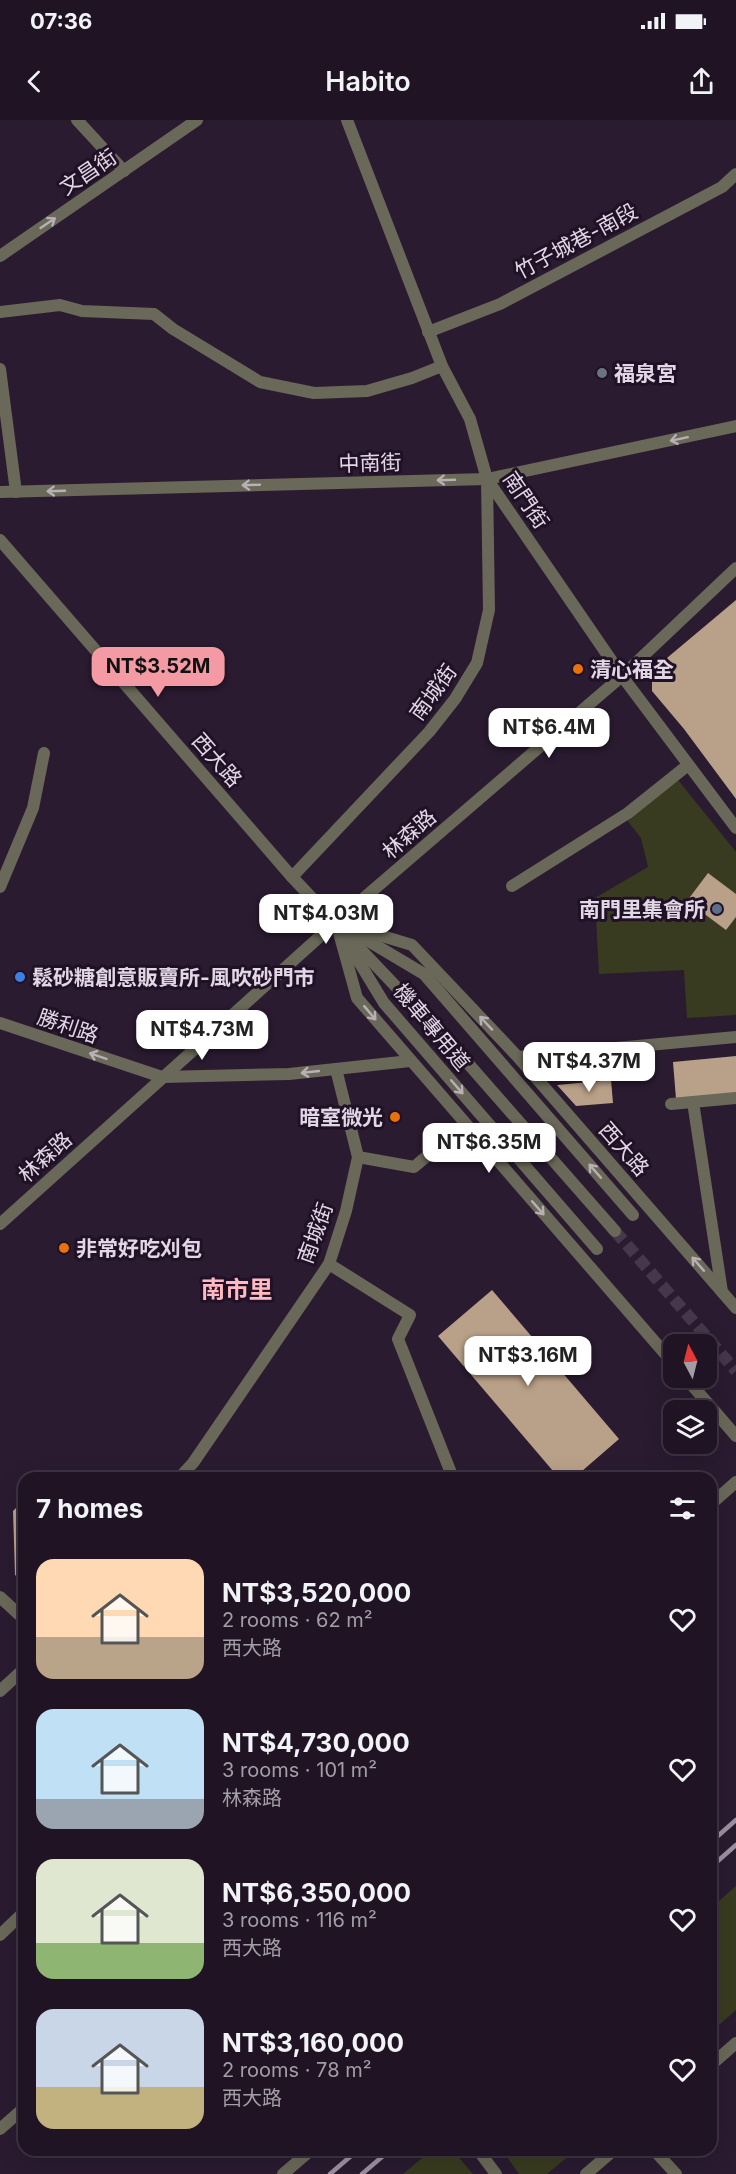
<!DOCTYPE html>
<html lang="en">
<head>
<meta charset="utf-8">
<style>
  body { margin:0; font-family:Inter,"Noto Sans TC",sans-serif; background:#281d2c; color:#f1f3f6; height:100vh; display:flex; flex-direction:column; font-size:22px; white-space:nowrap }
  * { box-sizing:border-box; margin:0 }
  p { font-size:20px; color:#a29ea6 }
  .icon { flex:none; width:33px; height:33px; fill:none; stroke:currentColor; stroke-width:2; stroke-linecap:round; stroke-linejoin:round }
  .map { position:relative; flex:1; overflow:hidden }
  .panel { position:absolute; left:18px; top:1352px; width:699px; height:684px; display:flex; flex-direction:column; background:#201424; border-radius:18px; box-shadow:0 6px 24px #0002,0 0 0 2px #3d3341 }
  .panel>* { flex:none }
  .needle { width:39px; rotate:353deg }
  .fabs { position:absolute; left:663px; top:1214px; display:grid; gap:12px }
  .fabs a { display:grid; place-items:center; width:54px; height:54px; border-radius:12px; background:#201424; box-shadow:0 6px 24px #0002,0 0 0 2px #3d3341; font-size:30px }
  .price { position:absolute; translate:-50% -51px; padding:0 14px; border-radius:12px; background:#fff; color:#222; font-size:20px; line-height:39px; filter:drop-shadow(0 2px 3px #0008) }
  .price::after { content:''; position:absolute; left:50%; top:36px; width:18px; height:14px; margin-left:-9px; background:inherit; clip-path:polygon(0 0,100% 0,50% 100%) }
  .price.on { background:#f49aa4; color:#111 }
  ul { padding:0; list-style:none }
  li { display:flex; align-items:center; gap:18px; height:150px; padding:0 18px }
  li span { display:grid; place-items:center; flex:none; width:168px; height:120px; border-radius:18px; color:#555 }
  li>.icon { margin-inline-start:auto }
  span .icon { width:72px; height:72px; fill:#fffc; stroke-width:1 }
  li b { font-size:26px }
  h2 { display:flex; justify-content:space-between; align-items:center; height:72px; padding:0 18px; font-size:26px }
  .status { display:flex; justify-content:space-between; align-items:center; height:42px; padding:0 30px; background:#201424; direction:ltr }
  .status svg { height:16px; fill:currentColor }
  header { display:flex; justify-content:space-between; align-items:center; height:78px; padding:0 18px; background:#201424; font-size:27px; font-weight:600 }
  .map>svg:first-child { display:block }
  .green { fill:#383b1f }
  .building { fill:#b9a088 }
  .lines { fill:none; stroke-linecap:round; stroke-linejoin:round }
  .tertiary-tunnel { stroke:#46374b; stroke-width:12; stroke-dasharray:12 6; stroke-linecap:butt }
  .service { stroke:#6a6858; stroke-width:12 }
  .pedestrian { stroke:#6a6858; stroke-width:12 }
  .minor { stroke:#6a6858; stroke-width:12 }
  .tertiary { stroke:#6a6858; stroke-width:12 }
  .rail { stroke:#9d90a1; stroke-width:4.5 }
  .oneway { stroke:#b8b0b4 }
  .worship-dot { fill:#6b7280; stroke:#211126; stroke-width:2 }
  .food-dot { fill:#e8710a; stroke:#211126; stroke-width:2 }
  .service-dot { fill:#5c6f8a; stroke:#211126; stroke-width:2 }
  .shop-dot { fill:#3f7fe0; stroke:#211126; stroke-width:2 }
  .labels { text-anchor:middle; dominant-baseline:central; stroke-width:6; stroke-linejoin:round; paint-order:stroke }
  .street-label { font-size:21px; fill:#e2d7e5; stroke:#211126 }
  .poi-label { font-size:21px; font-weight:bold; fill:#e2d7e5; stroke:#211126; text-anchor:start }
  .quarter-label { font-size:24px; font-weight:bold; fill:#ffbac1; stroke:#211126 }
</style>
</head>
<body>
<div class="status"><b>07:36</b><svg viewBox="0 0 49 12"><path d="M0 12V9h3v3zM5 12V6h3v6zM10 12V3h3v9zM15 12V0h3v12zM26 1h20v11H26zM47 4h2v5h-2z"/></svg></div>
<header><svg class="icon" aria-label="back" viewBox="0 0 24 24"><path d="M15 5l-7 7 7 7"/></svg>Habito<svg class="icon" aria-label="share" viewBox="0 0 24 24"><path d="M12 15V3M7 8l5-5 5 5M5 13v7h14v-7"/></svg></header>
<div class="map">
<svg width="736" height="2054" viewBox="0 0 736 2054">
  <rect width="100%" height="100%" fill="#2a1b30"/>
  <g class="green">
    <polygon points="678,660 736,732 736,895 687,898 684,850 599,854 595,778 648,747 641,718 627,700"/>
    <polygon points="736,1766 736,1890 711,1912 711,1788"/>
    <polygon points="432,2030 452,2030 473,2054 403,2054"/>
    <polygon points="502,2030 576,2030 547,2054 519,2054"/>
  </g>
  <g class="building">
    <polygon points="736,480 736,679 684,609 652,571 652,557 661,543"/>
    <polygon points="708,753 736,774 736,797 726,810 687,781"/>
    <polygon points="736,936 736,974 676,979 673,942"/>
    <polygon points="611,960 613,983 576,986 557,965"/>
    <polygon points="492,1170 619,1319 574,1358 559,1358 438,1216"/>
    <polygon points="24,1380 24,1462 15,1455 13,1391"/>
  </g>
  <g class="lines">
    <polyline class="tertiary-tunnel" points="615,1111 736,1251"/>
    <g class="service">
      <polyline points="77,0 124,51"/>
      <polyline points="347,0 442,246 470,299 487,359 622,556 736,708"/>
      <polyline points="0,136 197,0"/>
      <polyline points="0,192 60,185 82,191 154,194 173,209 260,262 314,273 367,271 412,258 442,246"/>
      <polyline points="0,249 16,372"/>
      <polyline points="0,372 487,359 736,306"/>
      <polyline points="292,757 429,612 455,579 477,543 489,490 487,360"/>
      <polyline points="0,767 33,688 44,633"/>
      <polyline points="345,807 424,854 633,1095"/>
      <polyline points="342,814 384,883 597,1129"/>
      <polyline points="518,937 736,917"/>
      <polyline points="358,1037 414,1047 465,1004"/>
      <polyline points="329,1144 410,1195 398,1219 453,1358"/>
      <polyline points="179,1358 193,1343 329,1144 346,1091 358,1037 336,949"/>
      <polyline points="0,1477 24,1499"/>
      <polyline points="0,1571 24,1549"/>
      <polyline points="0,1815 24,1792"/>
      <polyline points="478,2030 496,2054"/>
      <polyline points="654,2030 676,2054"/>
      <polyline points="283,2054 311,2030"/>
    </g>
    <g class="pedestrian">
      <polyline points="428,212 500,184 722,67 736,54"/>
      <polyline points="512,766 628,693 688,645"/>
      <polyline points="693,982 722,1172"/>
      <polyline points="671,984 736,978"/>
    </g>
    <g class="minor">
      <polyline points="336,802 412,825 518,937 736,1188"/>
      <polyline points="336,802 357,878 674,1244"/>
      <polyline points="0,903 162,957 289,954 410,941"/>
      <polyline points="685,1257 736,1316"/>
      <polyline points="711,1945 736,1923"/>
      <polyline points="586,2054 614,2030"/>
    </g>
    <g class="tertiary">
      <polyline points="0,420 292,757 458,932 615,1111"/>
      <polyline points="0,1104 336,802 622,556 736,448"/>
      <polyline points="711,1384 736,1362"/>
      <polyline points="0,2009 24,1988"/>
    </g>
    <g class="rail">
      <polyline points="711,1722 736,1700"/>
      <polyline points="711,1747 736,1725"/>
      <polyline points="330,2054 358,2030"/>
      <polyline points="362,2054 390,2030"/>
    </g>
  </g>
  <defs><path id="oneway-shaft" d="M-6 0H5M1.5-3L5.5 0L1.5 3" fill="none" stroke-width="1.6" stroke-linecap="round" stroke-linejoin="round" transform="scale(1.5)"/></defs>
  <g class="oneway">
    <use href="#oneway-shaft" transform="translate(48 103) rotate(-34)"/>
    <use href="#oneway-shaft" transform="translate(679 319) rotate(168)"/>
    <use href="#oneway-shaft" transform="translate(446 360) rotate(178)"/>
    <use href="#oneway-shaft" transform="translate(251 365) rotate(178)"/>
    <use href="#oneway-shaft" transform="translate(56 371) rotate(178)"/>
    <use href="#oneway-shaft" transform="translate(370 893) rotate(50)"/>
    <use href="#oneway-shaft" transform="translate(486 903) rotate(-133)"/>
    <use href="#oneway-shaft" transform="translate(98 936) rotate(-161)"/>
    <use href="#oneway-shaft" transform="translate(310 952) rotate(174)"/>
    <use href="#oneway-shaft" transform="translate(457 967) rotate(49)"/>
    <use href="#oneway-shaft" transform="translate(595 1051) rotate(-131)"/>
    <use href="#oneway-shaft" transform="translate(538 1088) rotate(49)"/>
    <use href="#oneway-shaft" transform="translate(698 1144) rotate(-131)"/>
  </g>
  <circle class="worship-dot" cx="602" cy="253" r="6"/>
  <g class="food-dot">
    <circle cx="578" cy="549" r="6"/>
    <circle cx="395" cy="997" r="6"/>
    <circle cx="64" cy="1128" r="6"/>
  </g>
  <circle class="service-dot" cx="717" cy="789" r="6"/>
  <circle class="shop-dot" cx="20" cy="857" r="6"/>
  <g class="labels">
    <g class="street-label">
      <text transform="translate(88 52) rotate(-34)">文昌街</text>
      <text transform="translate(576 121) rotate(-28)">竹子城巷-南段</text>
      <text transform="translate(370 343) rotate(-2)">中南街</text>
      <text transform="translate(526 380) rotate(56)">南門街</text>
      <text transform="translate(433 572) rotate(-54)">南城街</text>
      <text transform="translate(217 640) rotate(49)">西大路</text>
      <text transform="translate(409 714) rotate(-41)">林森路</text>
      <text transform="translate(68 906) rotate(19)">勝利路</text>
      <text transform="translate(432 907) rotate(50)">機車專用道</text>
      <text transform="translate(624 1029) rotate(49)">西大路</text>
      <text transform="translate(45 1037) rotate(-42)">林森路</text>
      <text transform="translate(315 1113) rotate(-70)">南城街</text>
    </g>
    <g class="poi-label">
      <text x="614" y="253">福泉宮</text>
      <text x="590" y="549">清心福全</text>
      <text x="705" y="789" text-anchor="end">南門里集會所</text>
      <text x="32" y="857">鬆砂糖創意販賣所-風吹砂門市</text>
      <text x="383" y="997" text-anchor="end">暗室微光</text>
      <text x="76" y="1128">非常好吃刈包</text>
    </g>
    <g class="quarter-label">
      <text x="237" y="1169">南市里</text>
    </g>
  </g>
</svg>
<div class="fabs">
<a><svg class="needle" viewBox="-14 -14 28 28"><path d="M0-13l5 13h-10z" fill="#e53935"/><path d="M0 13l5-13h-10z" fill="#a29ea6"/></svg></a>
<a><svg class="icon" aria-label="layers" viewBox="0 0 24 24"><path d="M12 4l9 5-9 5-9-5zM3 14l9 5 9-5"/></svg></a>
</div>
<b class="price on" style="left:158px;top:578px">NT$3.52M</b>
<b class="price" style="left:549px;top:639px">NT$6.4M</b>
<b class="price" style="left:326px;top:825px">NT$4.03M</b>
<b class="price" style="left:202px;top:941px">NT$4.73M</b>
<b class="price" style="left:589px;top:973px">NT$4.37M</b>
<b class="price" style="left:489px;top:1054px">NT$6.35M</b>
<b class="price" style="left:528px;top:1267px">NT$3.16M</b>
<section class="panel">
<h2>7 homes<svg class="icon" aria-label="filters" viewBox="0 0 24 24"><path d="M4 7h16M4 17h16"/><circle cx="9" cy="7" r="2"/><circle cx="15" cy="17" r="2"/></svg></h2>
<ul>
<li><span style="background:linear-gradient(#ffd9b3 65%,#b9a48a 0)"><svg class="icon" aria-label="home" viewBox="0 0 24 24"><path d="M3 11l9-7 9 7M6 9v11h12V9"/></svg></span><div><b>NT$3,520,000</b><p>2 rooms · 62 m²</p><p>西大路</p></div><svg class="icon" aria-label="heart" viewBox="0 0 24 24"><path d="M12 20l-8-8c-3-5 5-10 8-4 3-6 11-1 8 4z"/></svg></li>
<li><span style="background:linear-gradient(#bfe0f5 75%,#9aa5b1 0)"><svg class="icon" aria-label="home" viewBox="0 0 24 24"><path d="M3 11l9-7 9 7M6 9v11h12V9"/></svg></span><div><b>NT$4,730,000</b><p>3 rooms · 101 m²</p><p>林森路</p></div><svg class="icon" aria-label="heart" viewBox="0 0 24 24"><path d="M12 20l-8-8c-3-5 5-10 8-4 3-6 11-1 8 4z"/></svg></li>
<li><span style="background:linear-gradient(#dfe7d0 70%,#8fb573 0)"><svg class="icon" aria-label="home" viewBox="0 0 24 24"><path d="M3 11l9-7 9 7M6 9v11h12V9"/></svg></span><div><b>NT$6,350,000</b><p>3 rooms · 116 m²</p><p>西大路</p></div><svg class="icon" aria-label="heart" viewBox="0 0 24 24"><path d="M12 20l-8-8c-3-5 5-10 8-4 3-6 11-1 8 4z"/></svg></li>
<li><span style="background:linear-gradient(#c9d6e8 65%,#c2b280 0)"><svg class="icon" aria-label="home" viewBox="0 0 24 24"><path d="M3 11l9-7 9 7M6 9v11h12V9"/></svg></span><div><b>NT$3,160,000</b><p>2 rooms · 78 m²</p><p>西大路</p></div><svg class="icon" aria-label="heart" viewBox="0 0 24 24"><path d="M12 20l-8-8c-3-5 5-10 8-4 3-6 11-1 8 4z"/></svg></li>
</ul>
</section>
</div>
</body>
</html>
